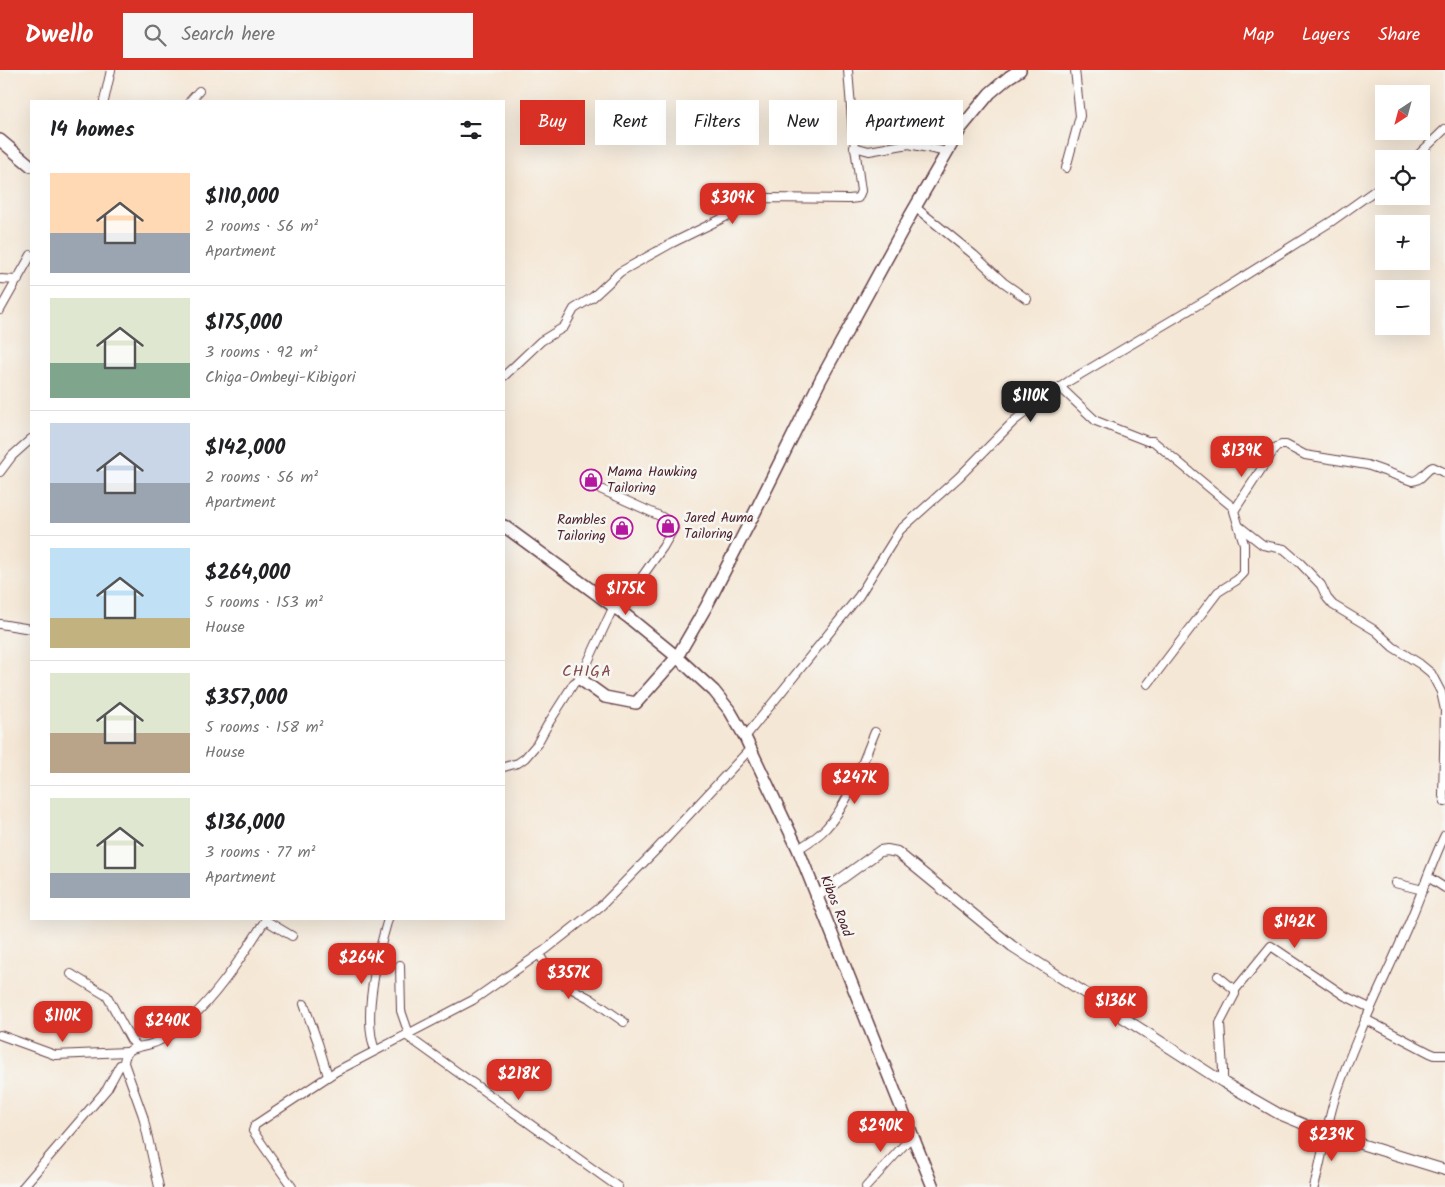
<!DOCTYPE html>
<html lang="en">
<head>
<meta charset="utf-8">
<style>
  body { margin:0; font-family:Kalam,sans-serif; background:#f6f6f6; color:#202124; height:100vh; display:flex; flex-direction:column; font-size:19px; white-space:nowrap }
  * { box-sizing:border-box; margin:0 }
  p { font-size:16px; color:#757577 }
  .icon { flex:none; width:28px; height:28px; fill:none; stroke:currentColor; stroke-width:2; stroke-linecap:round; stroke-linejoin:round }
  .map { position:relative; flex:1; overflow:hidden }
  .sheet { position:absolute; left:30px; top:30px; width:475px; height:820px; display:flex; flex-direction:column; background:#fff; border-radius:0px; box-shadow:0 5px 20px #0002 }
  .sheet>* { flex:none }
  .top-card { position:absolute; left:520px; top:30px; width:475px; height:45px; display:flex; gap:10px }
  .needle { width:32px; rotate:216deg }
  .tools { position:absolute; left:1375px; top:15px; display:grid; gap:10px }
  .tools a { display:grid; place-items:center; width:55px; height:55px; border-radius:0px; background:#fff; box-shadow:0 5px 20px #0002; font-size:25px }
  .price { position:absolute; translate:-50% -42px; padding:0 11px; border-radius:10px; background:#d93025; color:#fff; font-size:16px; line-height:32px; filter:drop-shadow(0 1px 2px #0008) }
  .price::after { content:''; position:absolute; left:50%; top:30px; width:15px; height:11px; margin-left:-8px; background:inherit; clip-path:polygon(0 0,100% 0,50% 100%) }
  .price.active { background:#222; color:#fff }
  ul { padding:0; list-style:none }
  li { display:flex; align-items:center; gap:15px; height:125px; padding:0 20px }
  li+li { border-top:1px solid #e0e0e0 }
  li span { display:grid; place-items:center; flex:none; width:140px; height:100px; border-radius:0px; color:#555 }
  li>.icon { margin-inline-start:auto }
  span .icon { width:60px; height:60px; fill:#fffc; stroke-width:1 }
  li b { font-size:21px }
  h2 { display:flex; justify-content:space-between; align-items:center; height:60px; padding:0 20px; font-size:21px }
  .chip { padding:0 18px; border-radius:0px; background:#fff; box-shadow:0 5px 20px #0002; font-size:18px; line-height:45px }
  .chip.active { background:#d93025; color:#fff }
  header { display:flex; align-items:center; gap:30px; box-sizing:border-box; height:70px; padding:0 25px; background:#d93025; color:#fff }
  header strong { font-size:24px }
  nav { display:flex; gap:28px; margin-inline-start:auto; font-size:18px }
  .search { width:350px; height:45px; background:#f6f6f6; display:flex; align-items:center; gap:12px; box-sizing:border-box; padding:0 18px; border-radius:0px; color:#757577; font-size:19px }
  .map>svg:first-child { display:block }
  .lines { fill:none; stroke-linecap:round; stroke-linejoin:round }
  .street-casing { stroke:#643d44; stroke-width:10 }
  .secondary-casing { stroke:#643d44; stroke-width:12 }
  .primary-casing { stroke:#643d44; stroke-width:14 }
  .street { stroke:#fff; stroke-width:8 }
  .secondary { stroke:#fff; stroke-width:10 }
  .primary { stroke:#fff; stroke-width:11 }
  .labels { text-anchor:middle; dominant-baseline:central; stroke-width:5; stroke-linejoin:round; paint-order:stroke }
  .poi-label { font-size:14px; fill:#4a1f2b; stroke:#f6f6f2; text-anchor:start }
  .street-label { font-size:14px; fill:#4a1f2b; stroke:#f6f6f2 }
  .quarter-label { font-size:16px; letter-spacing:1px; fill:#84494d; stroke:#f6f6f2 }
</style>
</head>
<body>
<header>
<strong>Dwello</strong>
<div class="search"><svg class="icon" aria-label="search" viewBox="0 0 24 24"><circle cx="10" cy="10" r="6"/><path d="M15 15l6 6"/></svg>Search here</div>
<nav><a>Map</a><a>Layers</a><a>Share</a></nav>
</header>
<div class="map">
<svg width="1445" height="1117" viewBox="0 0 1445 1117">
  <rect width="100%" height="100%" fill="#f6f6f2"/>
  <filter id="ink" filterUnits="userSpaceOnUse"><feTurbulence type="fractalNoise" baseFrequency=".02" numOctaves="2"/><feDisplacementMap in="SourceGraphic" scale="10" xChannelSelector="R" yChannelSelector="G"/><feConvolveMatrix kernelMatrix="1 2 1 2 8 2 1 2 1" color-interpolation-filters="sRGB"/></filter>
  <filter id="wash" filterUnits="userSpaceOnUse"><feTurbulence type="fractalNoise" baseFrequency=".0096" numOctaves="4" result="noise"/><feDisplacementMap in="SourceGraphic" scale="20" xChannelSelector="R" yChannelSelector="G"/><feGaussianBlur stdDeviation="1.12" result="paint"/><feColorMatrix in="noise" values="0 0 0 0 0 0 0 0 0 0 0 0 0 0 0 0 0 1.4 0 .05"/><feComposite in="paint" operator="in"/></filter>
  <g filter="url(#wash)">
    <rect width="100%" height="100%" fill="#f5e7d5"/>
  </g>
  <g filter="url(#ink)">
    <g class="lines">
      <g class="street-casing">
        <g id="street">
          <polyline points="104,31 111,0"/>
          <polyline points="190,31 199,21"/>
          <polyline points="854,77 869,81 909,74 947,82"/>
          <polyline points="1414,89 1445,59"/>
          <polyline points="1066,98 1080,46 1075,0"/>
          <polyline points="915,137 974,185 1003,212 1027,229"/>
          <polyline points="0,209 18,210"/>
          <polyline points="0,240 31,185"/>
          <polyline points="504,306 541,271 564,257 574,239 593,227 620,202 672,173 756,132 767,128 849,129 858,128 861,121 853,63 848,0"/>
          <polyline points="1060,317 1096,351 1147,371 1153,371 1235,439"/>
          <polyline points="0,402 12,386 31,369"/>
          <polyline points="1240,457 1263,475 1284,479 1300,493 1321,515 1327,528 1333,535 1376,561 1393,577 1420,594 1431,603 1441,622 1445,640 1443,726 1445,732"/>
          <polyline points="0,554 31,559"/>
          <path d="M1148,614L1218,522L1237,510L1244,503V474L1234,441L1275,378L1281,375H1286L1305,385L1367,395L1412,411C1422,411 1425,400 1433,397L1445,403"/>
          <polyline points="745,667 859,526 900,460 959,407 1014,351 1037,333 1069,311 1206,230 1332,151 1384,114"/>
          <polyline points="504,697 518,693 525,688 537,674 548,654 574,613 580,609 613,538 622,535 663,477 674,458 672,454 662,447 598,418"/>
          <path d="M798,779C808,773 818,767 826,758C849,734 862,693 875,662"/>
          <polyline points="1428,807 1445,818"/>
          <polyline points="1395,813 1423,820"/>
          <polyline points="265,850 292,866"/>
          <polyline points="539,884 550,902 563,914 591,929 624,952"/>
          <polyline points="400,895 401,941 409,964"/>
          <polyline points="71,904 107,926 131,970 138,977"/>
          <polyline points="1218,906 1235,920 1235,924 1220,953 1223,1000 1223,1012"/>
          <polyline points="1235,920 1271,876 1345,926 1370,938"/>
          <polyline points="304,934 318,973 328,1006"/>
          <polyline points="1365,949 1430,983 1435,985 1445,985"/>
          <polyline points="0,965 55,985 127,982"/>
          <polyline points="407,966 618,1117"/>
          <path d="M375,980C362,947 378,883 388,849"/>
          <polyline points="23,1117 107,1019 120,995 124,993"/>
          <path d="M159,1117L143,1046L124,993C125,976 138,978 151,974C161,971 170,965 178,959C213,933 243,885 266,849"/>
          <polyline points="292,1117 253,1061 255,1055 335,1002 473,930 545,880 602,835 654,782 750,679"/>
          <polyline points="866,1117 913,1065"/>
          <path d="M1314,1117C1323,1086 1326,1055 1336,1025C1355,968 1382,915 1406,860C1420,829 1430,796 1445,765"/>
        </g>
      </g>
      <g class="secondary-casing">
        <polyline id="secondary" points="816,827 880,781 887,780 897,782 1012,876 1223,1012 1279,1044 1325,1063 1445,1100"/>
      </g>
      <g class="primary-casing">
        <g id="primary">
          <polyline points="0,70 31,96"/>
          <polyline points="504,456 628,547 677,587 714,621 730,641 745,667 798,779 933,1117"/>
          <polyline points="580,609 605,627 636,633 677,587 706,537 756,440 821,309 910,146 961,58 990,23 1009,7 1020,0"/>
        </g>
      </g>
      <use href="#street" class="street"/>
      <use href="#secondary" class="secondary"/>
      <use href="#primary" class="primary"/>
    </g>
  </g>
  <defs>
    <g id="shop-ring" transform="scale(1.125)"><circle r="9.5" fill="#f6f6f2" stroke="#b5179e" stroke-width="1.5"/><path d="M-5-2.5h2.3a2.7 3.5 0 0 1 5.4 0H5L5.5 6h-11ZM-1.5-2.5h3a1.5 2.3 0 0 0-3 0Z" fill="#b5179e"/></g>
  </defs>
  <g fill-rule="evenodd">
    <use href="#shop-ring" x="591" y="410"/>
    <use href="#shop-ring" x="668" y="456"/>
    <use href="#shop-ring" x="622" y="458"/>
  </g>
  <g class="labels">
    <g class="poi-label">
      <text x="607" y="402">Mama Hawking<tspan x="607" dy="16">Tailoring</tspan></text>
      <text x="684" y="448">Jared Auma<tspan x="684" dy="16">Tailoring</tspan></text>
      <text x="606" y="450" text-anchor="end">Rambles<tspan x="606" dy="16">Tailoring</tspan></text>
    </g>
    <g class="street-label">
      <text transform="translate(836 836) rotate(68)">Kibos Road</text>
    </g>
    <g class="quarter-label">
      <text x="587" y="601">CHIGA</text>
    </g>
  </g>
</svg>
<div class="tools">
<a><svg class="needle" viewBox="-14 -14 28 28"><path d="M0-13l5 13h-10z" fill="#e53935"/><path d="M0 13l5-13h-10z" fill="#757577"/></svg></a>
<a><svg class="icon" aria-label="locate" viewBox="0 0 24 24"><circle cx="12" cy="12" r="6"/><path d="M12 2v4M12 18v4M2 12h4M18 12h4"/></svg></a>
<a>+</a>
<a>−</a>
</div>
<b class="price" style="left:733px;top:155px">$309K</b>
<b class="price active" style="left:1031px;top:353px">$110K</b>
<b class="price" style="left:1242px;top:408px">$139K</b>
<b class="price" style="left:626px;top:546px">$175K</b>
<b class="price" style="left:855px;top:735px">$247K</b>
<b class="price" style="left:1295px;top:879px">$142K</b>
<b class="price" style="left:362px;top:915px">$264K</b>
<b class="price" style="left:569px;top:930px">$357K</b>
<b class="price" style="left:1116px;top:958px">$136K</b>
<b class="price" style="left:63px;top:973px">$110K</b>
<b class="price" style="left:168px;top:978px">$240K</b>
<b class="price" style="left:519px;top:1031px">$218K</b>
<b class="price" style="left:881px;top:1083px">$290K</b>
<b class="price" style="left:1332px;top:1092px">$239K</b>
<div class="top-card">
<a class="chip active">Buy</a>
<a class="chip">Rent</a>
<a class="chip">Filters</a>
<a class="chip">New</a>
<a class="chip">Apartment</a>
</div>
<section class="sheet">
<h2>14 homes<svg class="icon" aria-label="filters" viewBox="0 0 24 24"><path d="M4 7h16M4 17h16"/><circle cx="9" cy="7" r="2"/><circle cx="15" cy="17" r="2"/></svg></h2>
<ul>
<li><span style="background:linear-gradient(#ffd9b3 60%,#9aa5b1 0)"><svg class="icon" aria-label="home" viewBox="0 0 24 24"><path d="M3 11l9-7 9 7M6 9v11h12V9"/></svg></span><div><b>$110,000</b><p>2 rooms · 56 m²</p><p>Apartment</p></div></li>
<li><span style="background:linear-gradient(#dfe7d0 65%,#7fa58c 0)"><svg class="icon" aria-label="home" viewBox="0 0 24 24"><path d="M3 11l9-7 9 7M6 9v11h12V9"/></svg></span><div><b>$175,000</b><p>3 rooms · 92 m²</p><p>Chiga-Ombeyi-Kibigori</p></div></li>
<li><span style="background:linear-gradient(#c9d6e8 60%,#9aa5b1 0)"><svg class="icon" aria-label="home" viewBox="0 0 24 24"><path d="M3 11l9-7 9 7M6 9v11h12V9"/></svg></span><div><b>$142,000</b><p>2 rooms · 56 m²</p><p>Apartment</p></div></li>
<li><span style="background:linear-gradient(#bfe0f5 70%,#c2b280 0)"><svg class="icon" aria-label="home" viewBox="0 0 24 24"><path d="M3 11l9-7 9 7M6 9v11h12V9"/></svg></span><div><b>$264,000</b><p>5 rooms · 153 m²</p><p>House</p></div></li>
<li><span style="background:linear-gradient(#dfe7d0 60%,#b9a48a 0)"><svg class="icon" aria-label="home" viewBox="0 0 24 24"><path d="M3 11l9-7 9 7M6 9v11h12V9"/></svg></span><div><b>$357,000</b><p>5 rooms · 158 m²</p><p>House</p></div></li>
<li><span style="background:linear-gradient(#dfe7d0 75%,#9aa5b1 0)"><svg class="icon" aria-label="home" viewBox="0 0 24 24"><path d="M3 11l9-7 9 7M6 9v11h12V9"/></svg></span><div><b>$136,000</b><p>3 rooms · 77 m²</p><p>Apartment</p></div></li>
</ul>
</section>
</div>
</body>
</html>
